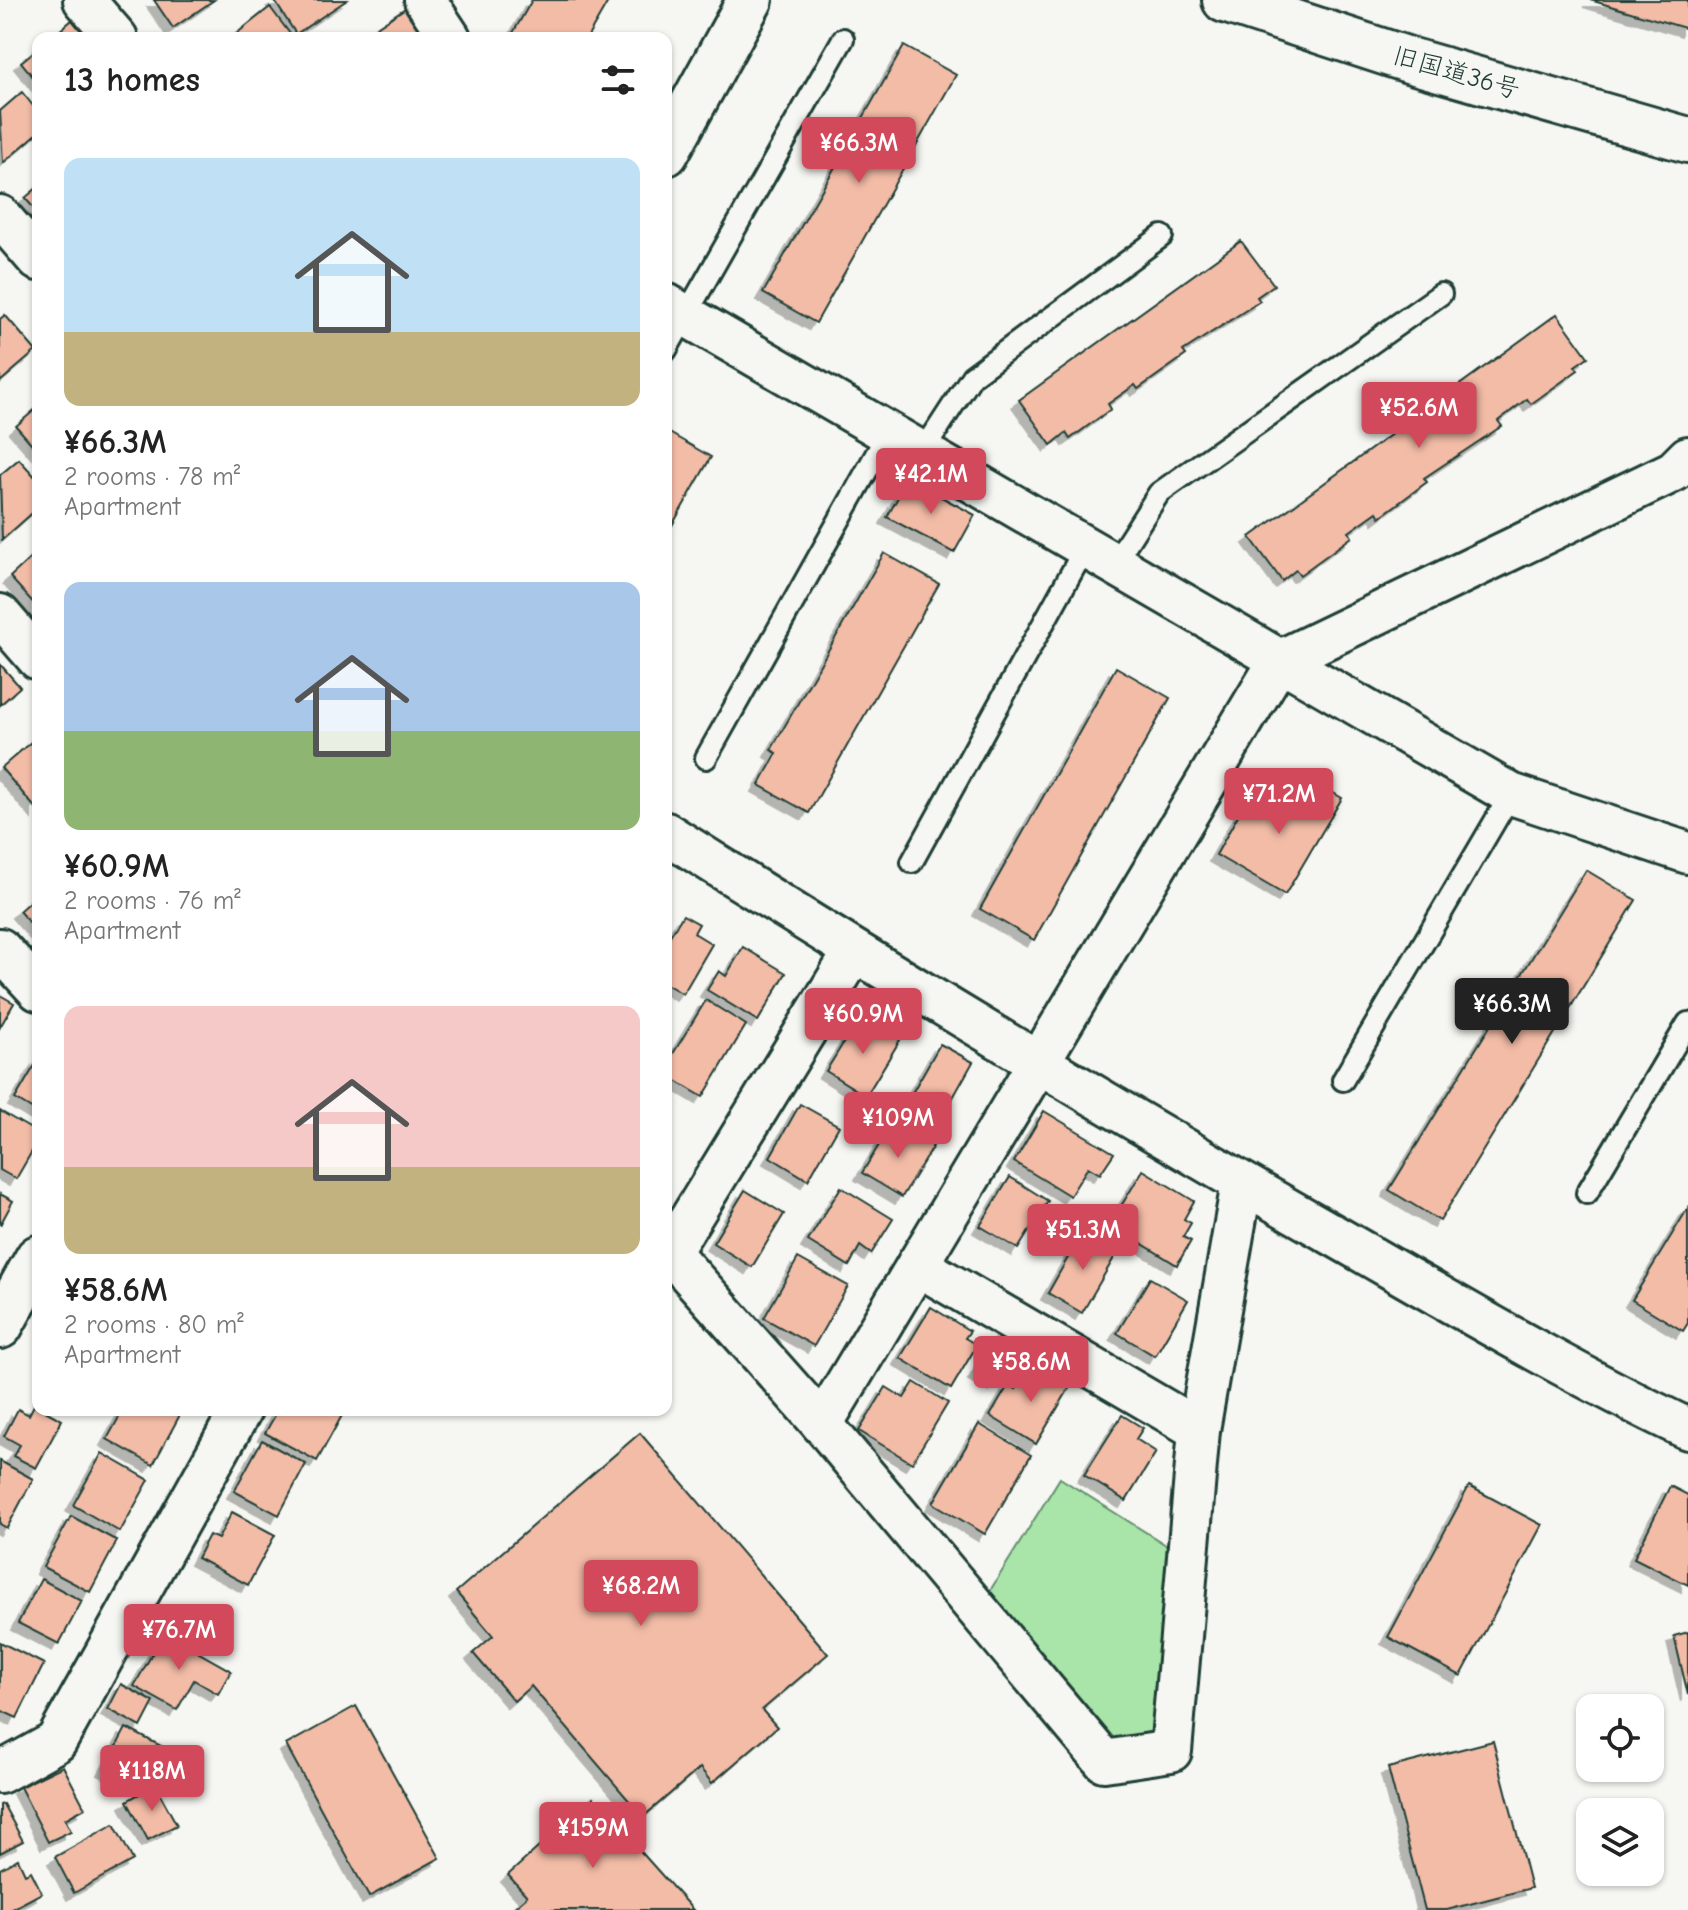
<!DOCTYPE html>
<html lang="en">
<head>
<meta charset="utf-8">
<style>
  body { margin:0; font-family:"Comic Neue","Klee One",sans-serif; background:#f6f6f6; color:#222; height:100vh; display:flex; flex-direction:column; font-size:30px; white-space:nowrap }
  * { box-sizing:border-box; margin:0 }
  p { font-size:26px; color:#767676 }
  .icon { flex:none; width:44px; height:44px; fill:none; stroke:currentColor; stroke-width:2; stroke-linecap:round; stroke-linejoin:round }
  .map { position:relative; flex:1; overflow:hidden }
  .sheet { position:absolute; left:32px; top:32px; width:640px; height:1384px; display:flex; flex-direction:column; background:#fff; border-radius:16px; box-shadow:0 2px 6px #0004 }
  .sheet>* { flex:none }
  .controls { position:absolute; left:1576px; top:1694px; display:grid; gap:16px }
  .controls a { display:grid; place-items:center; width:88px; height:88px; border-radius:16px; background:#fff; box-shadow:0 2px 6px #0004; font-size:40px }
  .price { position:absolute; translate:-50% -68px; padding:0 18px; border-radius:8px; background:#d1495b; color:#fff; font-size:26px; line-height:52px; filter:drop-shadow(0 2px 4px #0008) }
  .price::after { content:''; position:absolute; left:50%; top:48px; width:24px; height:18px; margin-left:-12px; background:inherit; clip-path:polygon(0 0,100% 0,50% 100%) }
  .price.selected { background:#222; color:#fff }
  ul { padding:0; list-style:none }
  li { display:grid; align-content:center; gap:16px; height:424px; padding:0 32px }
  li span { display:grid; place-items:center; height:248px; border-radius:16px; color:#555 }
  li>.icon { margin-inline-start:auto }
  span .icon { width:144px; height:144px; fill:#fffc; stroke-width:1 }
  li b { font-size:34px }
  h2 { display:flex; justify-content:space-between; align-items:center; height:96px; padding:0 32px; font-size:34px }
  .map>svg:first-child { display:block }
  .green { fill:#a9e4a9; stroke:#64906e; stroke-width:2 }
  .building { fill:#f3bca7; stroke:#1f3d34; stroke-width:2; filter:url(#shadow) }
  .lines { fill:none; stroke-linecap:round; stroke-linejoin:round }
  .service-casing { stroke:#1f3d34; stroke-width:26 }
  .minor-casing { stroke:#1f3d34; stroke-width:46 }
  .tertiary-casing { stroke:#1f3d34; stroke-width:50 }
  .service { stroke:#f6f6f2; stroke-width:20 }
  .minor { stroke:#f6f6f2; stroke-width:40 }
  .tertiary { stroke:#f6f6f2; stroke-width:44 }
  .labels { text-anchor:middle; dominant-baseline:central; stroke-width:8; stroke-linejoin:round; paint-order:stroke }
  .street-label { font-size:26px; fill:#1f3d34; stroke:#f6f6f2 }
</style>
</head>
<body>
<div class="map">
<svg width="1688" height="1910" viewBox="0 0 1688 1910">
  <defs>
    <filter id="shadow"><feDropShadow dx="-7" dy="7" stdDeviation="0" flood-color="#0004"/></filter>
  </defs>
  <rect width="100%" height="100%" fill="#f6f6f2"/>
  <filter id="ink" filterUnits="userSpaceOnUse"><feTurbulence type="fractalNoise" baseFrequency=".0125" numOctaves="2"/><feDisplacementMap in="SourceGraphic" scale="16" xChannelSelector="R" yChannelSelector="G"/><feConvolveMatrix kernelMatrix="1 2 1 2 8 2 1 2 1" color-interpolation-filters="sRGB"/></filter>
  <g filter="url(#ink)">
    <polygon class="green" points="1060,1478 1188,1559 1171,1751 1104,1761 978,1610"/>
    <g class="building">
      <polygon points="154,0 214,0 173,28"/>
      <polygon points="274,0 347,0 296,34"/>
      <polygon points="532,0 609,0 587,38 510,38"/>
      <polygon points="1590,0 1688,0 1688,29"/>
      <polygon points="270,7 293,38 231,38"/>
      <polygon points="407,7 427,38 360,38"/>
      <polygon points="72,20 87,38 51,38"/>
      <polygon points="904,46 956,75 816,323 763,293"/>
      <polygon points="38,48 38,83 21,62"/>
      <polygon points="22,92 38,112 38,133 3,163 0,111"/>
      <polygon points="38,187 38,213 25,198"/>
      <polygon points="1241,241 1274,285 1257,297 1260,301 1183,351 1186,355 1138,389 1135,385 1108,404 1111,409 1070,439 1066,433 1051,445 1019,400"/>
      <polygon points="1557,314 1588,357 1575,366 1578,370 1531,404 1527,399 1498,421 1502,426 1424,478 1427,482 1380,517 1377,512 1349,532 1352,537 1300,575 1296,570 1282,581 1250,537"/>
      <polygon points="5,315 36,351 0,382 0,319"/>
      <polygon points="38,407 38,451 16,426"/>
      <polygon points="666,431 711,457 666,536"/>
      <polygon points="19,459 38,480 38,508 2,540 0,475"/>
      <polygon points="908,479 975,515 954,553 887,517"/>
      <polygon points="38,551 38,608 10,577"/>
      <polygon points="884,553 939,584 809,813 759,785 777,753 771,750"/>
      <polygon points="0,664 20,687 0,705"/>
      <polygon points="1116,667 1170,698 1034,940 980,909"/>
      <polygon points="38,736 38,811 1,768"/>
      <polygon points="1309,779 1342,798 1285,895 1216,855 1248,797 1266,807 1272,798 1292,809"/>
      <polygon points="1586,870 1636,900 1440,1221 1389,1190"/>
      <polygon points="38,894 38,933 19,911"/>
      <polygon points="683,915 699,924 694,933 712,944 683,994 666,984 666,942"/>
      <polygon points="743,947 786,973 758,1021 707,990 719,971 726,976"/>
      <polygon points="0,995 14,1003 0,1027"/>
      <polygon points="706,1000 746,1025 703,1097 666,1075 666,1065"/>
      <polygon points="860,1016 900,1040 866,1096 826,1071"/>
      <polygon points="940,1044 973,1062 941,1119 908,1100"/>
      <polygon points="38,1060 38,1113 15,1099"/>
      <polygon points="800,1104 839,1126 808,1180 770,1157"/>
      <polygon points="0,1111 38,1133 38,1141 16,1179 0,1170"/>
      <polygon points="1044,1111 1114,1153 1100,1174 1088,1167 1070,1196 1014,1162"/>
      <polygon points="893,1122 933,1146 902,1197 862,1173"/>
      <polygon points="1143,1170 1194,1201 1184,1219 1191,1223 1183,1237 1191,1241 1177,1265 1110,1224"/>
      <polygon points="1010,1177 1048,1201 1018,1249 980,1226"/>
      <polygon points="841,1187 893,1219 871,1254 860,1246 849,1266 808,1241"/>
      <polygon points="745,1190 784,1214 752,1267 713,1243"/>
      <polygon points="0,1194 13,1201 0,1225"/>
      <polygon points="1688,1208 1688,1323 1683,1331 1632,1300"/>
      <polygon points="1083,1231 1118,1251 1082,1313 1048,1293"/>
      <polygon points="798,1258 848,1286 814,1346 764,1318"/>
      <polygon points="1150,1278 1188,1300 1155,1356 1117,1333"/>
      <polygon points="931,1307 970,1331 965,1338 977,1345 951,1389 900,1358"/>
      <polygon points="994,1340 1015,1352 996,1385 975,1373"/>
      <polygon points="1031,1364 1070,1387 1036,1444 990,1416 1009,1384 1016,1389"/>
      <polygon points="914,1382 948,1403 912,1463 859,1431 886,1387 904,1398"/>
      <polygon points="34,1405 62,1420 36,1468 13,1456 20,1445 4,1436 18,1409 29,1415"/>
      <polygon points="123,1410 182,1411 153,1465 107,1439"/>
      <polygon points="278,1410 345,1410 317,1461 265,1433"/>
      <polygon points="1122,1415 1143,1428 1136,1439 1156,1452 1126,1501 1084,1475"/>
      <polygon points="979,1424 1031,1455 985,1534 933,1503"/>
      <polygon points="640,1433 828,1654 762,1710 777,1727 712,1783 700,1768 643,1817 531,1686 514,1701 473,1653 493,1636 456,1592"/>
      <polygon points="262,1440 306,1464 279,1515 234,1491"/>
      <polygon points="102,1453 149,1480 120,1532 73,1505"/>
      <polygon points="0,1461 33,1479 7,1528 0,1524"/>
      <polygon points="1469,1486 1542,1525 1461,1676 1388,1637"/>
      <polygon points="1670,1486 1688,1495 1688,1585 1634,1558"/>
      <polygon points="232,1512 275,1535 248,1585 197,1558 209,1535 218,1539"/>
      <polygon points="71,1516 117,1541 90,1592 43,1567"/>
      <polygon points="41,1579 82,1601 59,1644 18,1623"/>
      <polygon points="1688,1632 1688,1695 1674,1636"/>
      <polygon points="164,1633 231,1671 218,1694 194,1680 177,1710 134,1686"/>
      <polygon points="0,1642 44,1664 17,1718 0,1710"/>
      <polygon points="121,1684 154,1702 141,1727 108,1709"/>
      <polygon points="356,1706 440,1858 369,1897 286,1745"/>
      <polygon points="126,1728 163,1747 142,1788 105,1768"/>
      <polygon points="1493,1741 1531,1888 1447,1910 1425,1910 1388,1768"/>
      <polygon points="63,1766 85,1808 65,1819 71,1831 48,1842 20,1787"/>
      <polygon points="155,1785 177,1825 148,1840 127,1801"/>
      <polygon points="593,1798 693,1910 511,1910 527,1896 508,1875"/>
      <polygon points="3,1804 23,1841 0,1853 0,1805"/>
      <polygon points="114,1824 133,1860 74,1893 55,1857"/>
      <polygon points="18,1859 25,1874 31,1871 42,1893 10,1910 0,1910 0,1869"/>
    </g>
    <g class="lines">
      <g class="service-casing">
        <g id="service">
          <polyline points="666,350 843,39"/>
          <polyline points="922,453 972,376 1162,236"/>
          <polyline points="1113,565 1159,493 1441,294"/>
          <polyline points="706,758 888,433"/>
          <polyline points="912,862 1085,548"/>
          <polyline points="1343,1080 1511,794"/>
          <polyline points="1587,1193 1688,1023"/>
        </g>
      </g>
      <g class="minor-casing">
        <g id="minor">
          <polyline points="84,0 117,38"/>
          <polyline points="425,0 450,38"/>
          <polyline points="0,216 38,260"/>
          <polyline points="666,304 1511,794 1688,853"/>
          <polyline points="0,615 38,659"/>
          <path d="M666,833C884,971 1104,1104 1328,1232C1447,1300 1564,1370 1688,1429"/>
          <polyline points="0,949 38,990"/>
          <polyline points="666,1248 822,1424 1104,1761 1171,1751 1199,1430 1242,1183"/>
          <polyline points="670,1252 854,952"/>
          <polyline points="917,1265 1199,1430"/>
          <polyline points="822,1424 1279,661 1674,471 1688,457"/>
          <polyline points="0,1773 56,1742 241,1410"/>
        </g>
      </g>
      <g class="tertiary-casing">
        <g id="tertiary">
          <polyline points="1225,0 1412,61 1688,140"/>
          <polyline points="666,153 750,0"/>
          <polyline points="0,1326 38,1258"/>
        </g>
      </g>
      <use href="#service" class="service"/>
      <use href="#minor" class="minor"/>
      <use href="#tertiary" class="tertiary"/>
    </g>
  </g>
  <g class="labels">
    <g class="street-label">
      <text transform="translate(1456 73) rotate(16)">旧国道36号</text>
    </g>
  </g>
</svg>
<div class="controls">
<a><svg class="icon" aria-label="locate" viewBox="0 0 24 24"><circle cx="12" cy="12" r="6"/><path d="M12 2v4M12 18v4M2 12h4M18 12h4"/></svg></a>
<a><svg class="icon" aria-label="layers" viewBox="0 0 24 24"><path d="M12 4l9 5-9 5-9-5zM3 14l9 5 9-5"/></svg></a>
</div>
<b class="price" style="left:859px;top:185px">¥66.3M</b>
<b class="price" style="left:1419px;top:450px">¥52.6M</b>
<b class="price" style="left:931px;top:516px">¥42.1M</b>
<b class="price" style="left:1279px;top:836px">¥71.2M</b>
<b class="price selected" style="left:1512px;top:1046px">¥66.3M</b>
<b class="price" style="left:863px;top:1056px">¥60.9M</b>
<b class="price" style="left:898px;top:1160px">¥109M</b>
<b class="price" style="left:1083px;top:1272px">¥51.3M</b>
<b class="price" style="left:1031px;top:1404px">¥58.6M</b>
<b class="price" style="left:641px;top:1628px">¥68.2M</b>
<b class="price" style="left:179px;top:1672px">¥76.7M</b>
<b class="price" style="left:152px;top:1813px">¥118M</b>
<b class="price" style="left:593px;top:1870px">¥159M</b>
<section class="sheet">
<h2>13 homes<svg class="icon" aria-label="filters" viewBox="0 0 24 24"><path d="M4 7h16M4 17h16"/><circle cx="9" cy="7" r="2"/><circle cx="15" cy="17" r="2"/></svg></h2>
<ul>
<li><span style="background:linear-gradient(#bfe0f5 70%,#c2b280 0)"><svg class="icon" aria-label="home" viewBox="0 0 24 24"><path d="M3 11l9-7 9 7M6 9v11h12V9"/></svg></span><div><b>¥66.3M</b><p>2 rooms · 78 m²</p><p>Apartment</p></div></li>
<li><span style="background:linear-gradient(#a9c7e8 60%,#8fb573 0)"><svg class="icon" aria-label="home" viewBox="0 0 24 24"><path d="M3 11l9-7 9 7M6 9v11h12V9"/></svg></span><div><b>¥60.9M</b><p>2 rooms · 76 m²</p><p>Apartment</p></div></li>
<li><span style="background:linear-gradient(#f6c9c9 65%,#c2b280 0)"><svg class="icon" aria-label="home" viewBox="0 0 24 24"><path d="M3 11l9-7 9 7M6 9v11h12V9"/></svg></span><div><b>¥58.6M</b><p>2 rooms · 80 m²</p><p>Apartment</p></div></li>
</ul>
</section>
</div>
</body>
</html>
